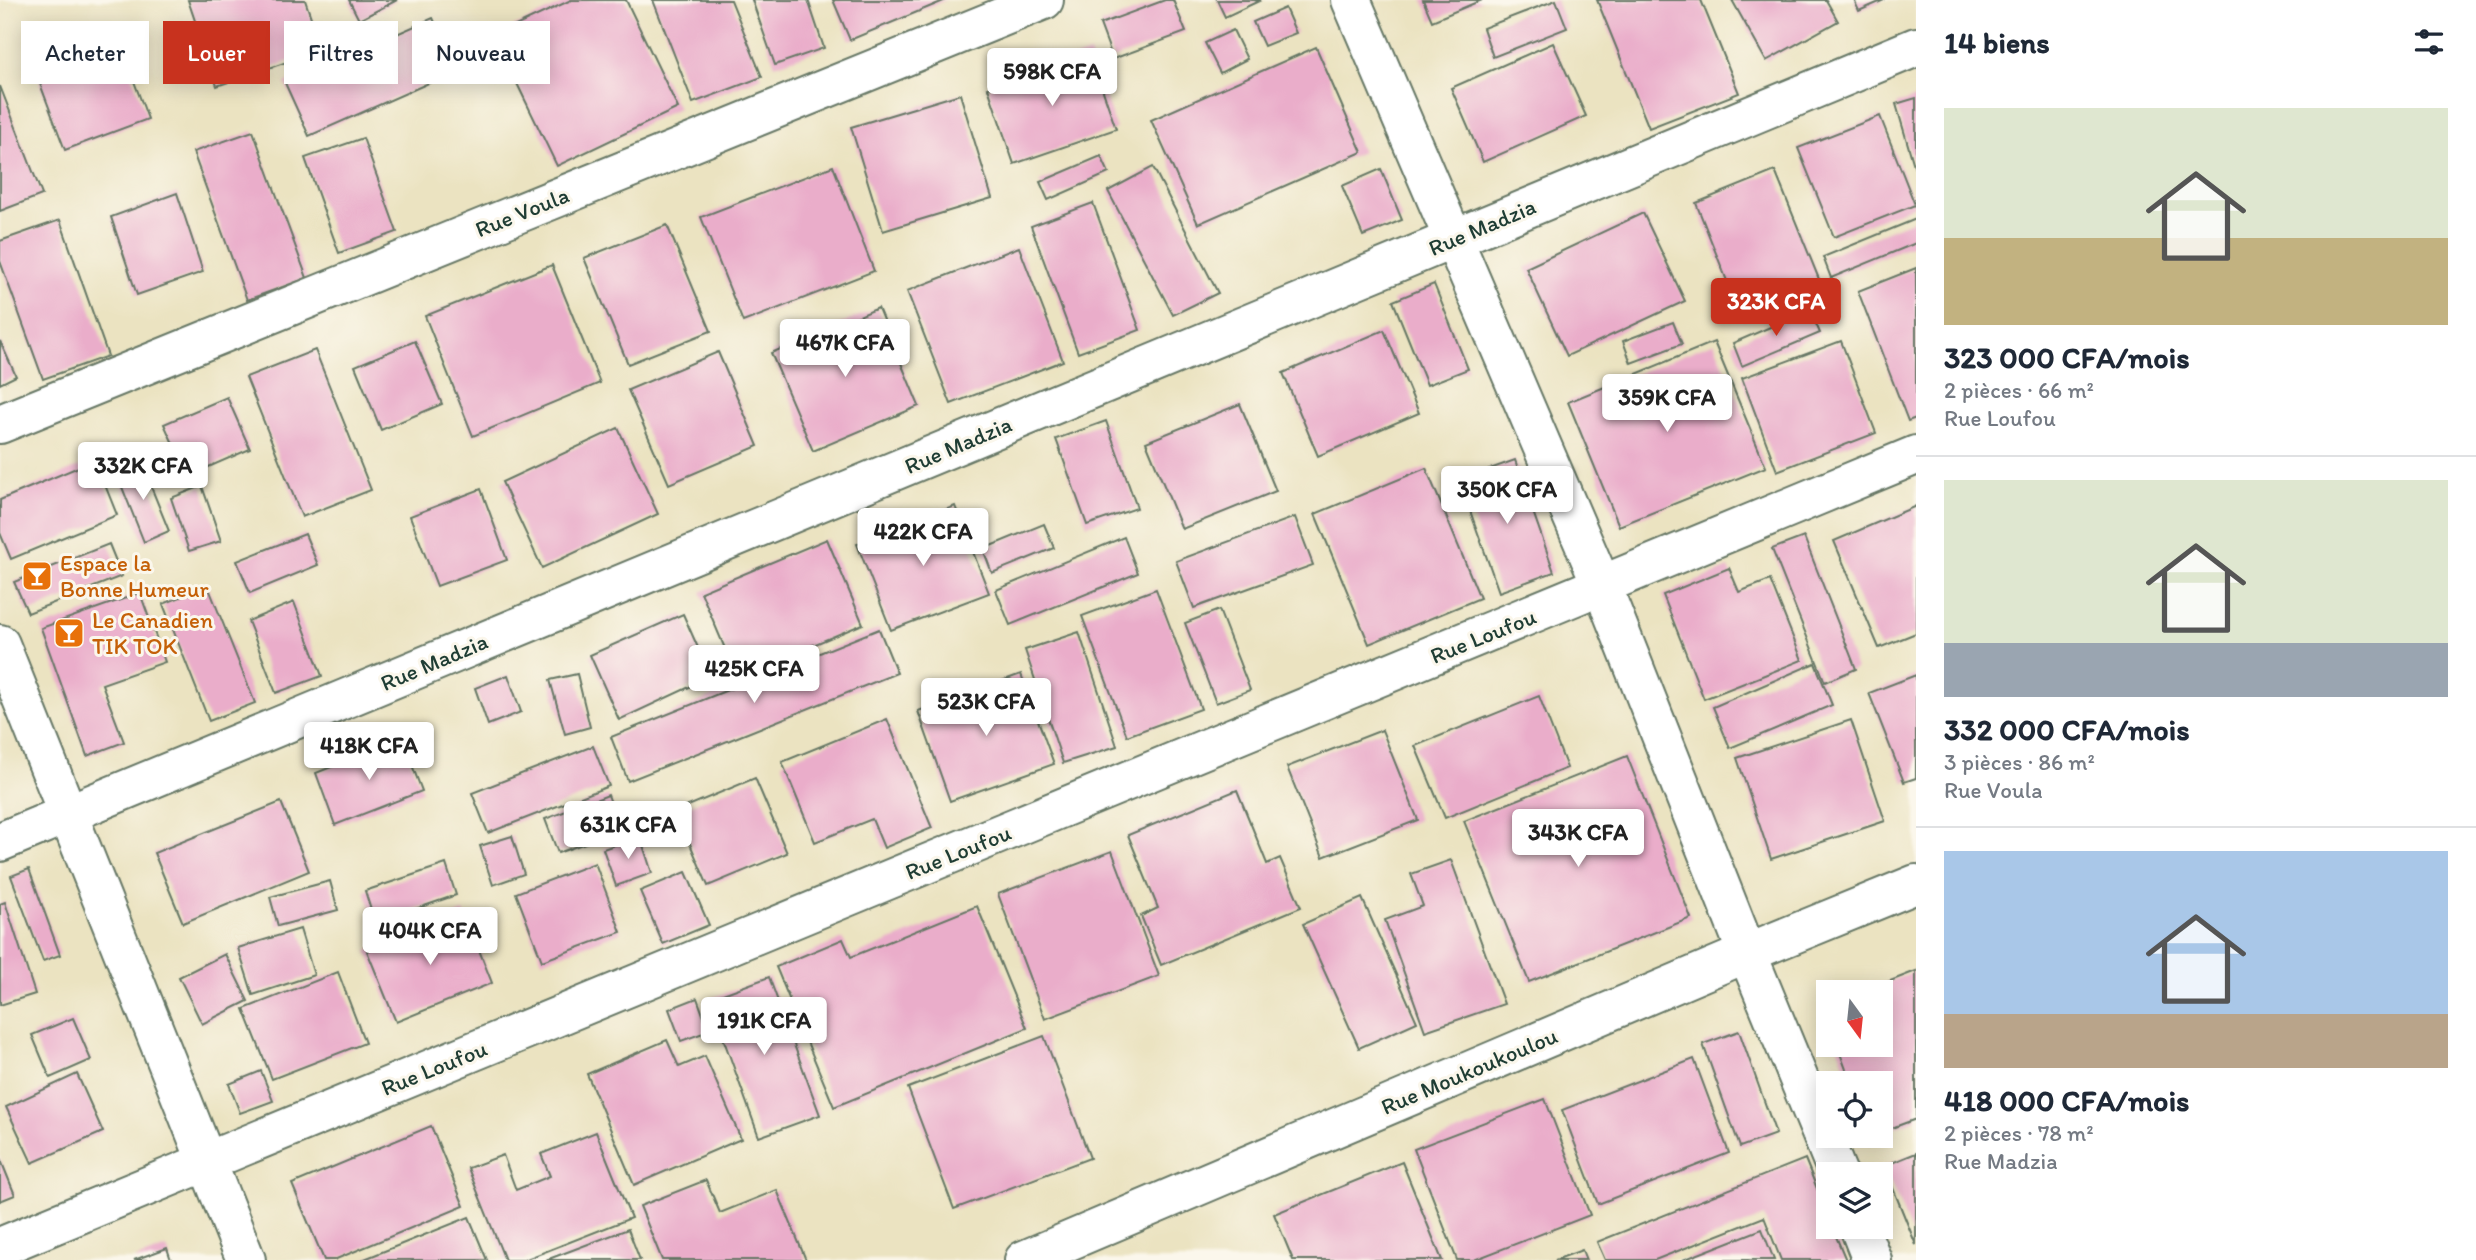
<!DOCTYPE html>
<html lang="fr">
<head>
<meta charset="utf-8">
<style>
  body { margin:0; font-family:Itim,sans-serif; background:#f2f2f3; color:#1f2937; height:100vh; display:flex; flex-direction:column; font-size:26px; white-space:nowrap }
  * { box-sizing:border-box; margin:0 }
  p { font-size:23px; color:#747a83 }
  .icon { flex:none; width:38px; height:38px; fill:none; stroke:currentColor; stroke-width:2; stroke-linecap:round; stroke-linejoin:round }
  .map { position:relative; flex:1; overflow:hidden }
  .panel { display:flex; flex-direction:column; background:#fff; width:560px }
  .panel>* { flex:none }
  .hud { position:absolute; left:21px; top:21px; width:665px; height:63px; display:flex; gap:14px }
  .needle { width:46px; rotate:165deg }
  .fabs { position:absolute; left:1816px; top:980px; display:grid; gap:14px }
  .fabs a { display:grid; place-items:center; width:77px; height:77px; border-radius:0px; background:#fff; box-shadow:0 4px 18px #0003; font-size:35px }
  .price { position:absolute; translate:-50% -60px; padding:0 16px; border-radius:7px; background:#fff; color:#222; font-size:23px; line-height:46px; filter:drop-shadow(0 2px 4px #0008) }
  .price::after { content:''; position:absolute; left:50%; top:42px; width:21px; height:16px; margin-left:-10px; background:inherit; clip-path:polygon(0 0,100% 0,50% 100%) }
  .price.selected { background:#c8321e; color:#fff }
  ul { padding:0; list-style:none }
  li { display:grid; align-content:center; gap:14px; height:371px; padding:0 28px }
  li+li { border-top:2px solid #e0e1e3 }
  li span { display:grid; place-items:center; height:217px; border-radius:0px; color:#555 }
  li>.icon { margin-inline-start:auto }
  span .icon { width:126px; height:126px; fill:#fffc; stroke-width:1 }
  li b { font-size:30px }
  h2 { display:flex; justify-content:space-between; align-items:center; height:84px; padding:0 28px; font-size:30px }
  .pill { padding:0 24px; border-radius:0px; background:#fff; box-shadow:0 4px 18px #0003; font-size:24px; line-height:63px }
  .pill.selected { background:#c8321e; color:#fff }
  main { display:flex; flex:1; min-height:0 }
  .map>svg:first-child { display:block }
  .building { fill:#eaadca }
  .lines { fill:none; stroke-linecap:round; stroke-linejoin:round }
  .street-casing { stroke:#667765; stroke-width:42 }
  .street { stroke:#fff; stroke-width:38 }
  .labels { text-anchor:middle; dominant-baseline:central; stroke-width:6; stroke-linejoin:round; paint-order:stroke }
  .street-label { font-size:23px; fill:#1f3d34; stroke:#fbf7ec }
  .food-label { font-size:23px; fill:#c56008; stroke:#fbf7ec; text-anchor:start }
</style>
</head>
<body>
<main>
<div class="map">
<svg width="1916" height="1260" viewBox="0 0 1916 1260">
  <rect width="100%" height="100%" fill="#fbf7ec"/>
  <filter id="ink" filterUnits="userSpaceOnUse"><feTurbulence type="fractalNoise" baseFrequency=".0143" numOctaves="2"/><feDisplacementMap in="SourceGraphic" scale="14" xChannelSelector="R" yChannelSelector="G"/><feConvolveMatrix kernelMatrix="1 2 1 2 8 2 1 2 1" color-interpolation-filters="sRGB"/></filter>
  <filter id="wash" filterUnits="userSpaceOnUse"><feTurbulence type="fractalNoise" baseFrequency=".00686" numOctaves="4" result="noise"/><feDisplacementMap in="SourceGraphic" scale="28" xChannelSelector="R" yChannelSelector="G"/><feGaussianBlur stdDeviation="1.57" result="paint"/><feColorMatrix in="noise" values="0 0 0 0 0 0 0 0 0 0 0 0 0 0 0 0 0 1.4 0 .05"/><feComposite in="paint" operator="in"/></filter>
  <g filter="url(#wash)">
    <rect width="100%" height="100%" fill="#ebe3c1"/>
    <g id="blocks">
      <g class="building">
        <polygon points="188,0 305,0 322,50 217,86"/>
        <polygon points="349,0 397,0 359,20"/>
        <polygon points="571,0 626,0 678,108 557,166 494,36"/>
        <polygon points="653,0 731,0 762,77 693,103"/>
        <polygon points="752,0 808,0 824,48 775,65"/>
        <polygon points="833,0 946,0 850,40"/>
        <polygon points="1165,0 1173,0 1186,32 1113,59 1100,24"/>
        <polygon points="1217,0 1261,0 1225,17"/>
        <polygon points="1423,0 1482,0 1432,21"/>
        <polygon points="1556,0 1567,28 1493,57 1483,28"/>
        <polygon points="1597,0 1701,0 1739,93 1649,128"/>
        <polygon points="1732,0 1826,0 1838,21 1766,61"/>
        <polygon points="1854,0 1884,0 1859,11"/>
        <polygon points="1285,8 1296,33 1264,46 1253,22"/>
        <polygon points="433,18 456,71 309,136 285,83"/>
        <polygon points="1233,30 1247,59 1220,73 1205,43"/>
        <polygon points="1553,43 1586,116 1483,162 1451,88"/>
        <polygon points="1316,47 1362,152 1198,224 1151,120"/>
        <polygon points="122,49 148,119 65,150 39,81"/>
        <polygon points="1090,53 1116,129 1014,164 988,88"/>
        <polygon points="0,86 42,195 0,211"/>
        <polygon points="960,94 992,198 883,231 851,127"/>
        <polygon points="1916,98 1916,169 1915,169 1896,104"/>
        <polygon points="1880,116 1915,205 1834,237 1798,148"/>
        <polygon points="253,131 307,278 247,300 193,152"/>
        <polygon points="363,138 397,232 339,253 305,158"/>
        <polygon points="1101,156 1109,173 1048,200 1040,182"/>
        <polygon points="833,166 874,271 743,322 701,217"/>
        <polygon points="1153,167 1218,293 1173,315 1108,191"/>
        <polygon points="1381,169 1402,220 1363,236 1342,186"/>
        <polygon points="1775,171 1823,289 1743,321 1696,203"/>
        <polygon points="177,193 203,272 137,295 111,217"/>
        <polygon points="1093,203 1140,330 1078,353 1031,226"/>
        <polygon points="1643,213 1685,301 1567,356 1526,268"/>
        <polygon points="1916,219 1916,243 1831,278 1823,257"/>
        <polygon points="60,220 108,356 43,379 0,261 0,241"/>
        <polygon points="667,225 711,331 628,364 584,258"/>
        <polygon points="1019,247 1063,361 951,404 907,291"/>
        <polygon points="552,265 600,383 473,436 425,316"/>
        <polygon points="1916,268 1916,418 1908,421 1858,291"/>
        <polygon points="1434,284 1468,369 1427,385 1393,301"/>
        <polygon points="878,308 919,406 813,451 771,353"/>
        <polygon points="1810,310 1820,333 1742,366 1733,343"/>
        <polygon points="1673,322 1682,344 1631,363 1623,341"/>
        <polygon points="1384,330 1419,413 1318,456 1283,373"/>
        <polygon points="0,341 16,376 0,384"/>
        <polygon points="415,341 442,404 381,430 355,366"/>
        <polygon points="1841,341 1876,433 1777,471 1742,378"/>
        <polygon points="1714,342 1766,467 1619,526 1568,402"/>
        <polygon points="315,350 371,490 302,517 246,377"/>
        <polygon points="718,352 758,446 669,484 628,390"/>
        <polygon points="227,397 250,449 188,476 164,424"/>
        <polygon points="1240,404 1276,491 1182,529 1146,442"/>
        <polygon points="1106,421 1137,508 1087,525 1056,439"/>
        <polygon points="618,428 658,514 542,568 502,482"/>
        <polygon points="95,460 117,515 11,559 0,533 0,500"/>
        <polygon points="1515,460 1554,572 1499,592 1459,480"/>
        <polygon points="141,462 169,531 144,542 116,472"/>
        <polygon points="1426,468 1480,598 1369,644 1315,514"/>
        <polygon points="202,486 221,541 189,551 171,498"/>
        <polygon points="481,489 507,560 437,586 410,516"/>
        <polygon points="955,506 989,593 891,630 857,544"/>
        <polygon points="1916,506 1916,633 1879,648 1834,541"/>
        <polygon points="1295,517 1313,565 1194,608 1176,561"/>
        <polygon points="1044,524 1054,548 992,573 983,549"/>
        <polygon points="305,534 318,565 250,593 237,561"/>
        <polygon points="1124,537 1138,573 1010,625 996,590"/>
        <polygon points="1804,537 1856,669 1825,682 1772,549"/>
        <polygon points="827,539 863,624 737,677 701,592"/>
        <polygon points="109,544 122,576 28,613 14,582"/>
        <polygon points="1729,568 1739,592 1770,580 1802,660 1704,699 1663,595"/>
        <polygon points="208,586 255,703 209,721 163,604"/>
        <polygon points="1156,589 1201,709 1127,736 1082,616"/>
        <polygon points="140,593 165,662 102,684 124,742 87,756 41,628"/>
        <polygon points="294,602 322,676 276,693 248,621"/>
        <polygon points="1219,610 1250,690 1216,703 1185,623"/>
        <polygon points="683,614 711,677 619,720 590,655"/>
        <polygon points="879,629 897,673 628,781 611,737"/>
        <polygon points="1079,632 1117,746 1063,763 1025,650"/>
        <polygon points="1815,663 1832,705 1730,748 1713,707"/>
        <polygon points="577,674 590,727 565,734 550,680"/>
        <polygon points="1021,674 1054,764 950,801 918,711"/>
        <polygon points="508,675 521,712 488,725 475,688"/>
        <polygon points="1916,675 1916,778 1904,782 1869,693"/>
        <polygon points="1539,696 1567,768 1445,818 1415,746"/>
        <polygon points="887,719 932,828 884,848 872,819 815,842 782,762"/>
        <polygon points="1851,720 1885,821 1771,859 1737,758"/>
        <polygon points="1382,730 1418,820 1323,857 1287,767"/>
        <polygon points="402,739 422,791 335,825 316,773"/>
        <polygon points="593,746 609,786 488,833 472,793"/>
        <polygon points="1627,756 1691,918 1529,982 1464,821"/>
        <polygon points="755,778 787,853 708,886 676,811"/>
        <polygon points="1237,790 1267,864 1280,858 1301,907 1161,965 1141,916 1158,908 1128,835"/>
        <polygon points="608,795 621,830 558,853 545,819"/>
        <polygon points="281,802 309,871 183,923 154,853"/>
        <polygon points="512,836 524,874 493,885 480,846"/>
        <polygon points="640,836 652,873 616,886 603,849"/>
        <polygon points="1112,851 1159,976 1045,1019 998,894"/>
        <polygon points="1451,860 1504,1004 1425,1031 1385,920 1423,906 1411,874"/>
        <polygon points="595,863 621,932 542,961 516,893"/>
        <polygon points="446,864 456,895 375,923 365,891"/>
        <polygon points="29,869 60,955 43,961 11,876"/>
        <polygon points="686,872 709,925 663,944 640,891"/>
        <polygon points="330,881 338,910 278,926 270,897"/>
        <polygon points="1362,898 1417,1022 1359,1048 1303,924"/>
        <polygon points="5,902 35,994 0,1005 0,904"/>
        <polygon points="977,906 1027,1028 834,1107 776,967 843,939 851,957"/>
        <polygon points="464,912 492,983 396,1022 367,951"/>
        <polygon points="300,929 314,975 253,995 238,948"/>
        <polygon points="225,954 248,1001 202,1024 179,977"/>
        <polygon points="1916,971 1916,1119 1881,1132 1881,1083 1851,1083 1837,1045 1881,1045 1881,992 1862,992"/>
        <polygon points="338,972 365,1043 272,1079 244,1009"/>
        <polygon points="769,977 820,1115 759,1137 709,999"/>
        <polygon points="697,998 709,1031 681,1041 669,1009"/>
        <polygon points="73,1018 91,1060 50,1078 32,1035"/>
        <polygon points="1739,1031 1776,1134 1740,1147 1703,1044"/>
        <polygon points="1044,1036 1090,1158 954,1209 908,1088"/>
        <polygon points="667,1040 679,1067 705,1056 741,1139 634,1185 587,1074"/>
        <polygon points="1694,1059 1729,1153 1598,1204 1562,1110"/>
        <polygon points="261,1071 273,1101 240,1113 229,1084"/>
        <polygon points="77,1074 103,1132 32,1163 6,1107"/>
        <polygon points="1545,1099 1590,1215 1474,1260 1457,1260 1414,1149"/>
        <polygon points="431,1126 464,1206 334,1260 324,1260 292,1184"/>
        <polygon points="596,1132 631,1218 524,1260 505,1260 468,1168 503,1155 516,1190 550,1176 541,1154"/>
        <polygon points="1916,1153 1916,1245 1884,1166"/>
        <polygon points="0,1158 15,1195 0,1201"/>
        <polygon points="1805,1159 1829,1218 1829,1227 1832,1227 1846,1260 1781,1260 1764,1217 1655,1260 1605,1260 1597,1242"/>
        <polygon points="1402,1162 1442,1260 1293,1260 1274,1214"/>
        <polygon points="706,1180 720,1213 777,1190 806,1260 662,1260 640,1206"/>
        <polygon points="469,1217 487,1260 362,1260"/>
        <polygon points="628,1229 640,1260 546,1260"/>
        <polygon points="1762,1229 1774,1260 1683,1260"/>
        <polygon points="167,1248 171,1260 134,1260"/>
        <polygon points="1582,1250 1586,1260 1555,1260"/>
      </g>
    </g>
  </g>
  <g filter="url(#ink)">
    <use href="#blocks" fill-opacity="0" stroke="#667765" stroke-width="2"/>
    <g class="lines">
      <g class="street-casing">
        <g id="street">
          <polyline points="1351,0 1602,586 1747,953 1838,1174"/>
          <polyline points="0,424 1044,0"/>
          <polyline points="0,644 246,1260"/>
          <polyline points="0,842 1916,47"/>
          <polyline points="1859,1227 1872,1260"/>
          <polyline points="0,1247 1916,455"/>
          <polyline points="1024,1260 1747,953 1916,884"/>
        </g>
      </g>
      <use href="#street" class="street"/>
    </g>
  </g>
  <defs>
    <g id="bar-square" transform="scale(1.575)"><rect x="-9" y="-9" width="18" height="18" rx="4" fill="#e8710a" stroke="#fbf7ec"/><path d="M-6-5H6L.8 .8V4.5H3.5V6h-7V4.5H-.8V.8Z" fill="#fff"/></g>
  </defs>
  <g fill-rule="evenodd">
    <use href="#bar-square" x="37" y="576"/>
    <use href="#bar-square" x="69" y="633"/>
  </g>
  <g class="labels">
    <g class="street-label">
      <text transform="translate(522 212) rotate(-22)">Rue Voula</text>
      <text transform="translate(1482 227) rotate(-23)">Rue Madzia</text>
      <text transform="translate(958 445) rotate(-23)">Rue Madzia</text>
      <text transform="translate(1483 636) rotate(-22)">Rue Loufou</text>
      <text transform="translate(434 662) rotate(-23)">Rue Madzia</text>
      <text transform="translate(958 852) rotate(-22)">Rue Loufou</text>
      <text transform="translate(434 1068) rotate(-22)">Rue Loufou</text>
      <text transform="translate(1469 1071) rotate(-23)">Rue Moukoukoulou</text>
    </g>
    <g class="food-label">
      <text x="60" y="563">Espace la<tspan x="60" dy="26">Bonne Humeur</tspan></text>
      <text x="92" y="620">Le Canadien<tspan x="92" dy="26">TIK TOK</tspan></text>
    </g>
  </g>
</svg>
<div class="fabs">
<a><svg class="needle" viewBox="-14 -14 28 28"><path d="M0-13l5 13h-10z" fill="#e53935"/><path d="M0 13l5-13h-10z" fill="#747a83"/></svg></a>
<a><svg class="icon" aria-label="locate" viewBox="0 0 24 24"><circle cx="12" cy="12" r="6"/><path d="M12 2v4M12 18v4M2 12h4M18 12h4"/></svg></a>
<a><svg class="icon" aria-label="layers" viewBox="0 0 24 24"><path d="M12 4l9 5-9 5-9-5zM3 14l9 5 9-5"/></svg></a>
</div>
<b class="price" style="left:1052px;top:108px">598K CFA</b>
<b class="price selected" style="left:1776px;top:338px">323K CFA</b>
<b class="price" style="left:845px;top:379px">467K CFA</b>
<b class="price" style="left:1667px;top:434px">359K CFA</b>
<b class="price" style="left:143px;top:502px">332K CFA</b>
<b class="price" style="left:1507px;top:526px">350K CFA</b>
<b class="price" style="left:923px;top:568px">422K CFA</b>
<b class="price" style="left:754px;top:705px">425K CFA</b>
<b class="price" style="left:986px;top:738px">523K CFA</b>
<b class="price" style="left:369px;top:782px">418K CFA</b>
<b class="price" style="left:628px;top:861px">631K CFA</b>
<b class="price" style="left:1578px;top:869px">343K CFA</b>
<b class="price" style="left:430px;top:967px">404K CFA</b>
<b class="price" style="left:764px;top:1057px">191K CFA</b>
<div class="hud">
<a class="pill">Acheter</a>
<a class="pill selected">Louer</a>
<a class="pill">Filtres</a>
<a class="pill">Nouveau</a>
</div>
</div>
<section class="panel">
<h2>14 biens<svg class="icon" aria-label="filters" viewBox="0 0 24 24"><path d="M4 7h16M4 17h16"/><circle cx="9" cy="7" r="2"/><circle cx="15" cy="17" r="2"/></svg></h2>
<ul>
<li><span style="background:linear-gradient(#dfe7d0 60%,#c2b280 0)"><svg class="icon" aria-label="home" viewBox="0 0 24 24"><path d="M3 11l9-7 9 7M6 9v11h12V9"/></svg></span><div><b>323 000 CFA/mois</b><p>2 pièces · 66 m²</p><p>Rue Loufou</p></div></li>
<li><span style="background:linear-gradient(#dfe7d0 75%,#9aa5b1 0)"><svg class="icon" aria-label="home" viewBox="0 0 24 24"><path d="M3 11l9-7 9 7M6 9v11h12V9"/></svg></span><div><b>332 000 CFA/mois</b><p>3 pièces · 86 m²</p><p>Rue Voula</p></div></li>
<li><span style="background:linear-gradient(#a9c7e8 75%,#b9a48a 0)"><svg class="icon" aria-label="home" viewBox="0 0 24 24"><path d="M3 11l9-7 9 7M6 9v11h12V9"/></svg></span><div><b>418 000 CFA/mois</b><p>2 pièces · 78 m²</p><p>Rue Madzia</p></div></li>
</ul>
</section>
</main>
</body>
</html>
